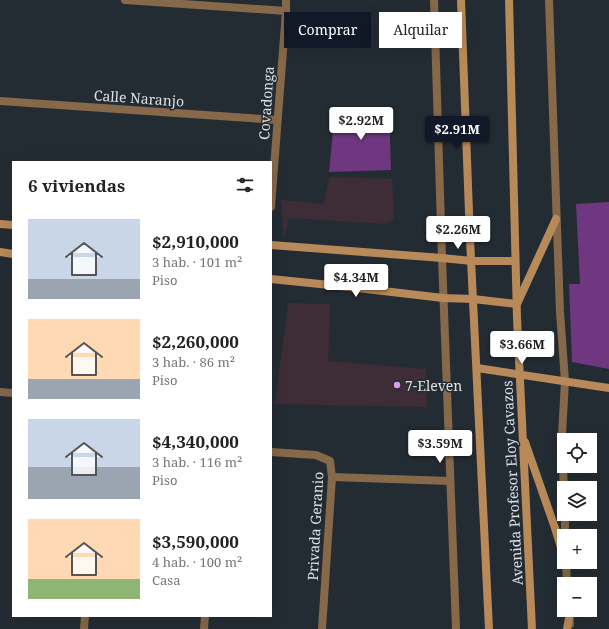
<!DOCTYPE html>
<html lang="es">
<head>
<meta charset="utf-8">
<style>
  body { margin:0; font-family:"Noto Serif",serif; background:#f2f2f2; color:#222; height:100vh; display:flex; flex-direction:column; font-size:15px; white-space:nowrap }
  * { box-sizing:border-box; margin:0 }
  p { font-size:13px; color:#767676 }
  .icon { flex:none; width:22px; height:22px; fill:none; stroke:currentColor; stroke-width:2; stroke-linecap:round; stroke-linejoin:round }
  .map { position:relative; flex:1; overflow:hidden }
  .drawer { position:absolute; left:12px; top:161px; width:260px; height:456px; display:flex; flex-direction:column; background:#fff; border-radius:0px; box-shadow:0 4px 16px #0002 }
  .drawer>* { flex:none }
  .hud { position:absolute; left:284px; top:12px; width:265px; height:36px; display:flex; gap:8px }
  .buttons { position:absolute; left:557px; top:433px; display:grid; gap:8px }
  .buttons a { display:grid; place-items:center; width:40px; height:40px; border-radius:0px; background:#fff; box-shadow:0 4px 16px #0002; font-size:20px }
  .price { position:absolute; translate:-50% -34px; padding:0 9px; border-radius:4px; background:#fff; color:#222; font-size:13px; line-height:26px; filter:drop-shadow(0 1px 2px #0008) }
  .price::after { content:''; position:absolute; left:50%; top:24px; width:12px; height:9px; margin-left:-6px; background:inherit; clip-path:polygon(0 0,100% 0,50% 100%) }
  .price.current { background:#111827; color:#fff }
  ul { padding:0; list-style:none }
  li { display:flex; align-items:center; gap:12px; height:100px; padding:0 16px }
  li span { display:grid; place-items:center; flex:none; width:112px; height:80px; border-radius:0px; color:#555 }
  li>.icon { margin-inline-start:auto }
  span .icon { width:48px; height:48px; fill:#fffc; stroke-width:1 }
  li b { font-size:17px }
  h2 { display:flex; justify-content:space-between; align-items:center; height:48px; padding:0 16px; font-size:17px }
  .pill { padding:0 14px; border-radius:0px; background:#fff; box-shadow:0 4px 16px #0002; font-size:14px; line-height:36px }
  .pill.current { background:#111827; color:#fff }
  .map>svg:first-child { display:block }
  .commercial { fill:#3e2d36 }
  .building { fill:#6f3780 }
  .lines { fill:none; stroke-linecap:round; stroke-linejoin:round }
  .street { stroke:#86684a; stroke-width:8 }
  .secondary { stroke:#b98a59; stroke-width:8 }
  .poi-dot { fill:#da9af6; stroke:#242c33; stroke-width:1.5 }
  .labels { text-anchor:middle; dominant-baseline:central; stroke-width:3; stroke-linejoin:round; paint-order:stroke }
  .street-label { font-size:14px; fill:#dbe0e5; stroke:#242c33 }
  .poi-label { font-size:14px; fill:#dbe0e5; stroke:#242c33; text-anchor:start }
</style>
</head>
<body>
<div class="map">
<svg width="609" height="629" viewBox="0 0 609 629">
  <rect width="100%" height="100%" fill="#242c33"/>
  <g class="commercial">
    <polygon points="329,177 392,179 394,219 386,224 289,218 284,240 281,200 324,204"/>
    <polygon points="288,303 330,304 328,361 426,369 427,407 275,404"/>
  </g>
  <g class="building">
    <polygon points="389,109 391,170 329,172 335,110"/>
    <polygon points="609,202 609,369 572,362 569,284 580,284 576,204"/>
  </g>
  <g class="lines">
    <g class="street">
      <polyline points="125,0 286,11"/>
      <polyline points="434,0 442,258 456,629"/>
      <polyline points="549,0 560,312 565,381 562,435 564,495"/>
      <polyline points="0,101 277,120"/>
      <polyline points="271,207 286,11 286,0"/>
      <polyline points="0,392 13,393"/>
      <polyline points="271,452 316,455 330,461 332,477 322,629"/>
      <polyline points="332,477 450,481"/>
      <polyline points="565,514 565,536"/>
      <polyline points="566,562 567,584"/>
      <polyline points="569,610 570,624"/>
      <polyline points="84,629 85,616"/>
      <polyline points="204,629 205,616"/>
    </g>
    <g class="secondary">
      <polyline points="461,0 470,239 489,629"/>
      <polyline points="509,0 517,318 532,629"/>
      <polyline points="0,224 13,225"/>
      <polyline points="271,245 442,258 472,261 515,261"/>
      <polyline points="0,252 13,254"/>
      <polyline points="271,279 349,287 443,298 473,299 517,304 556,219"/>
      <polyline points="477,368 609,388"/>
      <polyline points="525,442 555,528 564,557"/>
      <polyline points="567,629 569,618"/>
    </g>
  </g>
  <circle class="poi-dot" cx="397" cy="385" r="4"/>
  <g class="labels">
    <g class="street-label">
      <text transform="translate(139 98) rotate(4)">Calle Naranjo</text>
      <text transform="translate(266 103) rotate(-86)">Covadonga</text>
      <text transform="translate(512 483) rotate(-93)">Avenida Profesor Eloy Cavazos</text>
      <text transform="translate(315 526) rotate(-87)">Privada Geranio</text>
    </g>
    <g class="poi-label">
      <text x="405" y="385">7-Eleven</text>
    </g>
  </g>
</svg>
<div class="buttons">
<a><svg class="icon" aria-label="locate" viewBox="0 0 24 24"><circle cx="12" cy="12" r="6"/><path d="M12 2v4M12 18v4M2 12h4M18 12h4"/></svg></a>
<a><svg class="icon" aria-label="layers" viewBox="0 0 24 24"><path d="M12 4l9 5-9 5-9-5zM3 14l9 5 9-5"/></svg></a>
<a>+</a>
<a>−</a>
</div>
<b class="price" style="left:361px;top:141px">$2.92M</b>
<b class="price current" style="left:457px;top:150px">$2.91M</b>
<b class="price" style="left:458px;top:250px">$2.26M</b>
<b class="price" style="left:356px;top:298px">$4.34M</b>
<b class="price" style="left:522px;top:365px">$3.66M</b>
<b class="price" style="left:440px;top:464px">$3.59M</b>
<div class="hud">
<a class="pill current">Comprar</a>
<a class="pill">Alquilar</a>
</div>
<section class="drawer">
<h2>6 viviendas<svg class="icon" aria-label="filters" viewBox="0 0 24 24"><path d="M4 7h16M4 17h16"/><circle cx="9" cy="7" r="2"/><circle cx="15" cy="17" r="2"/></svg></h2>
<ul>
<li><span style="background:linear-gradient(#c9d6e8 75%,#9aa5b1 0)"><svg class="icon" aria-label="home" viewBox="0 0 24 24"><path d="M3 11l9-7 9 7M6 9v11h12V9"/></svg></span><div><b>$2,910,000</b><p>3 hab. · 101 m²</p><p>Piso</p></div></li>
<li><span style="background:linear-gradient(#ffd9b3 75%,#9aa5b1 0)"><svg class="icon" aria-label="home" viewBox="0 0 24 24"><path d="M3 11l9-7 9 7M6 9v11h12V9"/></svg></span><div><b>$2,260,000</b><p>3 hab. · 86 m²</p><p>Piso</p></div></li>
<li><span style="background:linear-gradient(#c9d6e8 60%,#9aa5b1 0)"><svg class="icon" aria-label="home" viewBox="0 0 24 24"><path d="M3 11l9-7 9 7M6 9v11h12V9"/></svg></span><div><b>$4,340,000</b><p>3 hab. · 116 m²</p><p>Piso</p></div></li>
<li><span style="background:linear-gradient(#ffd9b3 75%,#8fb573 0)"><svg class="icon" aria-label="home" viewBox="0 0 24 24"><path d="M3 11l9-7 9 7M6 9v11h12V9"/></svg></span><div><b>$3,590,000</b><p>4 hab. · 100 m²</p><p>Casa</p></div></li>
</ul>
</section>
</div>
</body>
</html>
